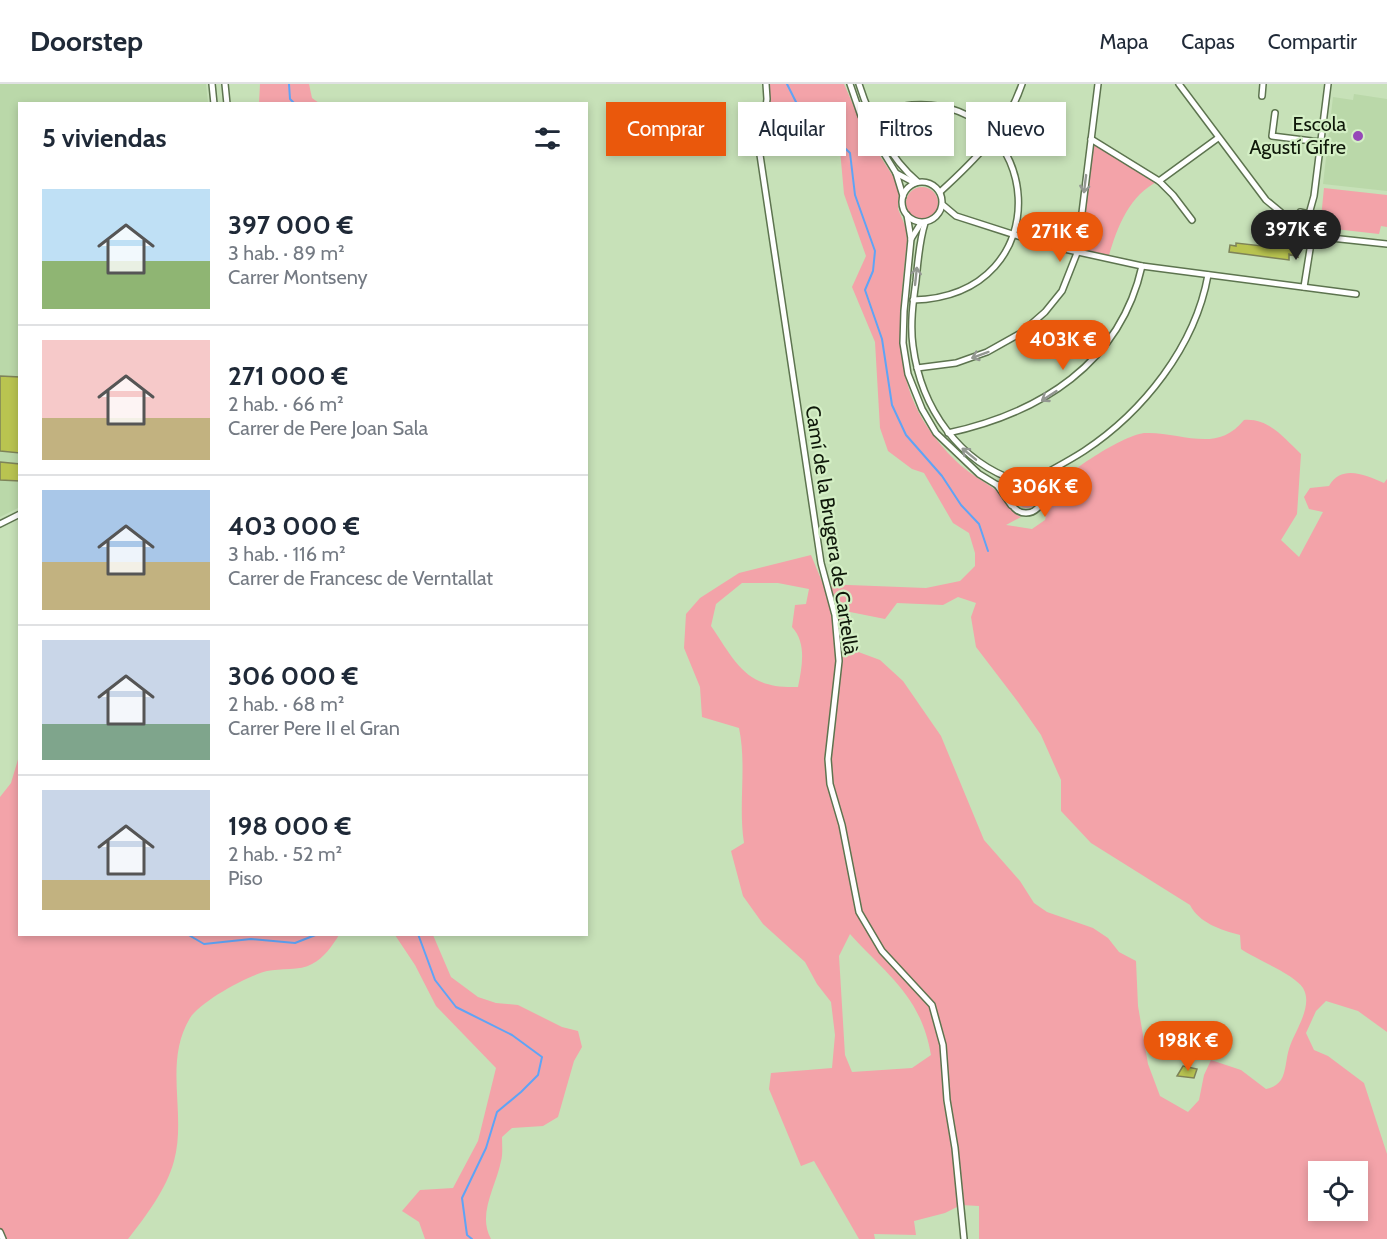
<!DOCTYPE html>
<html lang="es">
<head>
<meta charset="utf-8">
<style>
  body { margin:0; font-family:Cabin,sans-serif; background:#f2f2f3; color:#1f2937; height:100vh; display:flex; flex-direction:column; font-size:22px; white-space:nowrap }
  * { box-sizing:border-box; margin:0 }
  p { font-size:20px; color:#747a83 }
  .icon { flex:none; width:33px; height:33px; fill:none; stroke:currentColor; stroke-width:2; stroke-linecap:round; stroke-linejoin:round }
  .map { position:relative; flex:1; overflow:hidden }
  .sheet { position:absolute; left:18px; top:18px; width:570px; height:834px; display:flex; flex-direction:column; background:#fff; border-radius:0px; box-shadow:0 3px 9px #0003 }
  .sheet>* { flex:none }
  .banner { position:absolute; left:606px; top:18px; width:570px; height:54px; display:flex; gap:12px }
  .controls { position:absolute; left:1308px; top:1077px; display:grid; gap:12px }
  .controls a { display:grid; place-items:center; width:60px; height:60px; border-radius:0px; background:#fff; box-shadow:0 3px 9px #0003; font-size:30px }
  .price { position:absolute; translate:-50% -51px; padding:0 14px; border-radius:21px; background:#ea580c; color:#fff; font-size:20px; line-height:39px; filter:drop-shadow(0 2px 3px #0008) }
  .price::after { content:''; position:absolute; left:50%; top:36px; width:18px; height:14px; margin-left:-9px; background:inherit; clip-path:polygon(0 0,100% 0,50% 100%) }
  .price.on { background:#222; color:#fff }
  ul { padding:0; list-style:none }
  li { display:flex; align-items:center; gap:18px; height:150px; padding:0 24px }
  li+li { border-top:2px solid #e0e1e3 }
  li span { display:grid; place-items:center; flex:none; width:168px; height:120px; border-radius:0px; color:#555 }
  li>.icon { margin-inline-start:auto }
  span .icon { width:72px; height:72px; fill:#fffc; stroke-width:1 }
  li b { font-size:26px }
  h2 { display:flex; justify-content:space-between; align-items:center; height:72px; padding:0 24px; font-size:26px }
  .pill { padding:0 21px; border-radius:0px; background:#fff; box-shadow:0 3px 9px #0003; font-size:21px; line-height:54px }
  .pill.on { background:#ea580c; color:#fff }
  header { display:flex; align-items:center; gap:36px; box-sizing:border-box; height:84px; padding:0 30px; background:#fff; border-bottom:2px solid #e0e1e3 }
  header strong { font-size:28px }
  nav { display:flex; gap:33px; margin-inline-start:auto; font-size:21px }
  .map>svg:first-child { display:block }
  .built { fill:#bad8a9 }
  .green { fill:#f3a3a9; fill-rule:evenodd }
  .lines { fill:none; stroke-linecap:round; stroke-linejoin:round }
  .stream { stroke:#5fa4f6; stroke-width:2 }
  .building { fill:#b9c450; stroke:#7e8358; stroke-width:1.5 }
  .street-casing { stroke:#5d744f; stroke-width:8 }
  .street { stroke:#fff; stroke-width:5 }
  .oneway { stroke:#939791 }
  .poi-dot { fill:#9648b8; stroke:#d4efc5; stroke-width:2 }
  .labels { text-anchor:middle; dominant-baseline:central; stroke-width:4.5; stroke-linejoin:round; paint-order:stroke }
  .poi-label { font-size:20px; fill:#0f180a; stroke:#d4efc5; text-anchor:end }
  .street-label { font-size:20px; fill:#0f180a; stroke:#d4efc5 }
</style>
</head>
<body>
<header>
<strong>Doorstep</strong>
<nav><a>Mapa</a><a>Capas</a><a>Compartir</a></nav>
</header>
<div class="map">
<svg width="1387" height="1155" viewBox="0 0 1387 1155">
  <rect width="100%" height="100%" fill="#c7e1b8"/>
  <g class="built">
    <polygon points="0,0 206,0 208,19 20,20 20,423 0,433"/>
    <polygon points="1354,10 1387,15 1387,107 1323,100 1333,13 1353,16"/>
  </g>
  <g class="green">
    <polygon points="260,0 309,0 312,14 319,19 259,19"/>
    <path d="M770,0H844L866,50L896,97L899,105L898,125L906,144L907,157C898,245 887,310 956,377C967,388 980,395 993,404C1005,412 1007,427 1021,433L1006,441L1032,445L1045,436C1047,428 1048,417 1052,409C1060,391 1126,349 1146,349C1182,348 1217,370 1244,336C1269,334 1284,354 1301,370L1297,430L1281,456L1299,473L1323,428L1309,425L1304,413L1310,404L1329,402C1342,380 1365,391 1384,399L1387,395V948L1358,927L1326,917L1316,927L1306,949L1314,966L1328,972L1364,999L1387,1070V1155H979V1122L961,1121L945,1129L914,1137L916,1151L874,1150L875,1155H859L814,1077L801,1082L769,1005L771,989L832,984L835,951L831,918L817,900L805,878L763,840L743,812L731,767L744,759C738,720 747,682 739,644L702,633L700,603L684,564L686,530L700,514L739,489L811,471L823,500L926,504L960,497L975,482V469L969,449L953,439L924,389L912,385L888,367L880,344L875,258L852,203L866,172L844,110L840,66L807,50L770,37ZM742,499H778L809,505L806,520L795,521L792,543C807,559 802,583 798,603C746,605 737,580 711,542L716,520ZM958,513L976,519L971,533L976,563L1018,618L1041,651L1061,696V727L1091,759L1190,821C1199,839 1221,846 1240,851L1241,865C1257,876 1294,890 1303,904C1314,922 1294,948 1289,965C1286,974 1286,988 1281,996C1277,1001 1272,1004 1266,1005L1241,986L1211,976L1204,991L1199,1016L1188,1028L1160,1012L1148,980L1138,922L1136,877L1119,868L1108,854L1093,844L1047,828L1034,819L1020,797L984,756L941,652L903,597L880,576L853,566L850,528L885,535L897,519L943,521ZM850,850C887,891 921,912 931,971L912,984L852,988L845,971L839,872ZM1318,1088H1358V1126H1318Z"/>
    <path d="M1091,55L1159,97C1129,110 1116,146 1108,175L1077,169Z"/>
    <circle cx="922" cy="119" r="16"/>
    <polygon points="1324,104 1387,111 1387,143 1381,142 1379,150 1326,144 1327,134 1321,134"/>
    <circle cx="1027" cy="413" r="11"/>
    <path d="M19,672L20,850L339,851C332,862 324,874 312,880C300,887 280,884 267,887C247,892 201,917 190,934C163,979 187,1029 174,1077C166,1106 146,1132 128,1155H0V713L11,699Z"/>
    <path d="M395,851H433L451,893L478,913L496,919L518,921L562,943L578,947L582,963L574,977L558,1033L543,1042L512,1044L502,1053C502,1061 503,1070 501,1077C496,1103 477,1130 491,1155H425L419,1138L402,1127L420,1106L453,1104L478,1057L496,984L436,922L415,881Z"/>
  </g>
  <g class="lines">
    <g class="stream">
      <polyline points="289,0 290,15 295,20"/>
      <polyline points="787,0 801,28 830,50 850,69 855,111 875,167 873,187 865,206 882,255 892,321 906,351 942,392 961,421 979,440 988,467"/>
      <polyline points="187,850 204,860 251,855 295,859 318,850"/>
      <polyline points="418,850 435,896 456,923 512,951 542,973 538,991 521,1008 497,1028 486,1064 462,1114 467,1151 472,1155"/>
    </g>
  </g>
  <g class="building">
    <polygon points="1263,142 1265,144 1272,143 1283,153 1292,156 1298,173 1289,170 1289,176 1229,168 1230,161 1236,162 1236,159 1271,163 1254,144"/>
    <polygon points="0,292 20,293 20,369 0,367"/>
    <polygon points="0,378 20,380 20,397 0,396"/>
    <polygon points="1183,982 1197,985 1194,994 1177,992"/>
  </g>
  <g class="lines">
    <g class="street-casing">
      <g id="street">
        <polyline points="212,0 214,20"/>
        <polyline points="225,0 227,20"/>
        <polyline points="766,0 767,15 760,71 821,479 835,531 839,577 828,675 830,700 842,741 859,828 882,867 932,921 943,961 947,1016 955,1064 964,1155"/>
        <polyline points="850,0 861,32 896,89 903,112"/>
        <path d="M859,0C870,35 890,75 918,98"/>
        <polyline points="1179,0 1266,116 1283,130 1295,136"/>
        <polyline points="1262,12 1263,0"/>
        <polyline points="1275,29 1272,52 1320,58"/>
        <path d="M872,33C884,29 899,22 912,21C1044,12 1063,212 913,216"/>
        <polyline points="1091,55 1159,97 1173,111 1192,136"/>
        <polyline points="896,89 915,99"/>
        <polyline points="1159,97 1218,54"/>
        <circle cx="922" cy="118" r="20"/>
        <path d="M940,108C974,77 1007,45 1022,0"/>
        <polyline points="943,121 956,132 1046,161 1142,182 1356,210"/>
        <polyline points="1309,130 1314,112 1328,0"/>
        <polyline points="907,131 911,155 904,227 903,259 908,290 922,325 936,349 979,390 997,401 1011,421"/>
        <polyline points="1295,136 1300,128 1309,130 1312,139 1304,144"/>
        <path d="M1295,136C1298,146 1309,146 1311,159"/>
        <path d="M925,139C919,158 918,177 916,197C913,218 910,241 913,262C921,324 959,379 1020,398"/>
        <polyline points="1311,141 1322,151 1331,154 1387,160"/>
        <polyline points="911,155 921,139"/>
        <polyline points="1304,203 1311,159 1316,145"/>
        <polyline points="917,284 956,279 987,268 1021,249 1045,228 1062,207 1077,169 1098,0"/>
        <path d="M948,349C1040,329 1120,280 1142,182"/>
        <circle cx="1026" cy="413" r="16"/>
        <path d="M1032,397C1049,387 1067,378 1084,367C1143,328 1195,263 1208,191"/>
        <polyline points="997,401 1016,399"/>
        <polyline points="0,440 20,430"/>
        <polyline points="0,1148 3,1155"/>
      </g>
    </g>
    <use href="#street" class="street"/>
  </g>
  <defs><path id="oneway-shaft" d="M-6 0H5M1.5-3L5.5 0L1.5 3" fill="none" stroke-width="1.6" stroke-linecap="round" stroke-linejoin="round" transform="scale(1.5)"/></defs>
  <g class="oneway">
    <use href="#oneway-shaft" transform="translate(1085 100) rotate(97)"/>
    <use href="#oneway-shaft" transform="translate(916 192) rotate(-84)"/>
    <use href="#oneway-shaft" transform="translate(980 271) rotate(160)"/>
    <use href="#oneway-shaft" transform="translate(1049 312) rotate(147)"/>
    <use href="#oneway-shaft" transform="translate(969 370) rotate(-141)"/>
  </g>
  <circle class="poi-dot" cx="1358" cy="52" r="6"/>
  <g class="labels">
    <g class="poi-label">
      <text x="1346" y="40">Escola<tspan x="1346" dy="23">Agustí Gifre</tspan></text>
    </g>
    <g class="street-label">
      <text transform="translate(832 446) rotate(81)">Camí de la Brugera de Cartellà</text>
    </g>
  </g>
</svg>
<div class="controls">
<a><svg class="icon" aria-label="locate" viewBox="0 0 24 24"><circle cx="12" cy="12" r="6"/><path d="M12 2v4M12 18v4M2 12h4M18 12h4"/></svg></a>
</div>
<b class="price on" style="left:1296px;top:177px">397K €</b>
<b class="price" style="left:1060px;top:179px">271K €</b>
<b class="price" style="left:1063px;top:287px">403K €</b>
<b class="price" style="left:1045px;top:434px">306K €</b>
<b class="price" style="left:1188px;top:988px">198K €</b>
<div class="banner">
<a class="pill on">Comprar</a>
<a class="pill">Alquilar</a>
<a class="pill">Filtros</a>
<a class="pill">Nuevo</a>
</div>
<section class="sheet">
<h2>5 viviendas<svg class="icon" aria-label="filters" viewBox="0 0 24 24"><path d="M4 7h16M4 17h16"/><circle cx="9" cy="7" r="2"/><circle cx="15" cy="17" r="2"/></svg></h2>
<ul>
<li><span style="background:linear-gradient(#bfe0f5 60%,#8fb573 0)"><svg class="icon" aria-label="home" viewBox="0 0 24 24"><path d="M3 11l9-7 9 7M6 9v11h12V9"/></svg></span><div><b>397 000 €</b><p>3 hab. · 89 m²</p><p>Carrer Montseny</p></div></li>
<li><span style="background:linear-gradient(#f6c9c9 65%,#c2b280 0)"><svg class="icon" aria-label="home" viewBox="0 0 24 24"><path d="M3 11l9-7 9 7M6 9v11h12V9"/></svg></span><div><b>271 000 €</b><p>2 hab. · 66 m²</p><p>Carrer de Pere Joan Sala</p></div></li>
<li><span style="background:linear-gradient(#a9c7e8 60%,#c2b280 0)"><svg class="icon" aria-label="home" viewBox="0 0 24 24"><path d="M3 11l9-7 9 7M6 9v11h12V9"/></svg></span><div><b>403 000 €</b><p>3 hab. · 116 m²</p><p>Carrer de Francesc de Verntallat</p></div></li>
<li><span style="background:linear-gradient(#c9d6e8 70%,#7fa58c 0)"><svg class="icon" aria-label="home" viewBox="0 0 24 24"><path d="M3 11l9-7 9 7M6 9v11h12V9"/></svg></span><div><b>306 000 €</b><p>2 hab. · 68 m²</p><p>Carrer Pere II el Gran</p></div></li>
<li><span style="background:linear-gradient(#c9d6e8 75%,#c2b280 0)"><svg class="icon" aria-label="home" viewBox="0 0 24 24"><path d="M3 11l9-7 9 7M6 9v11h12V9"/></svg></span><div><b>198 000 €</b><p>2 hab. · 52 m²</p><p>Piso</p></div></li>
</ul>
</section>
</div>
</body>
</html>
